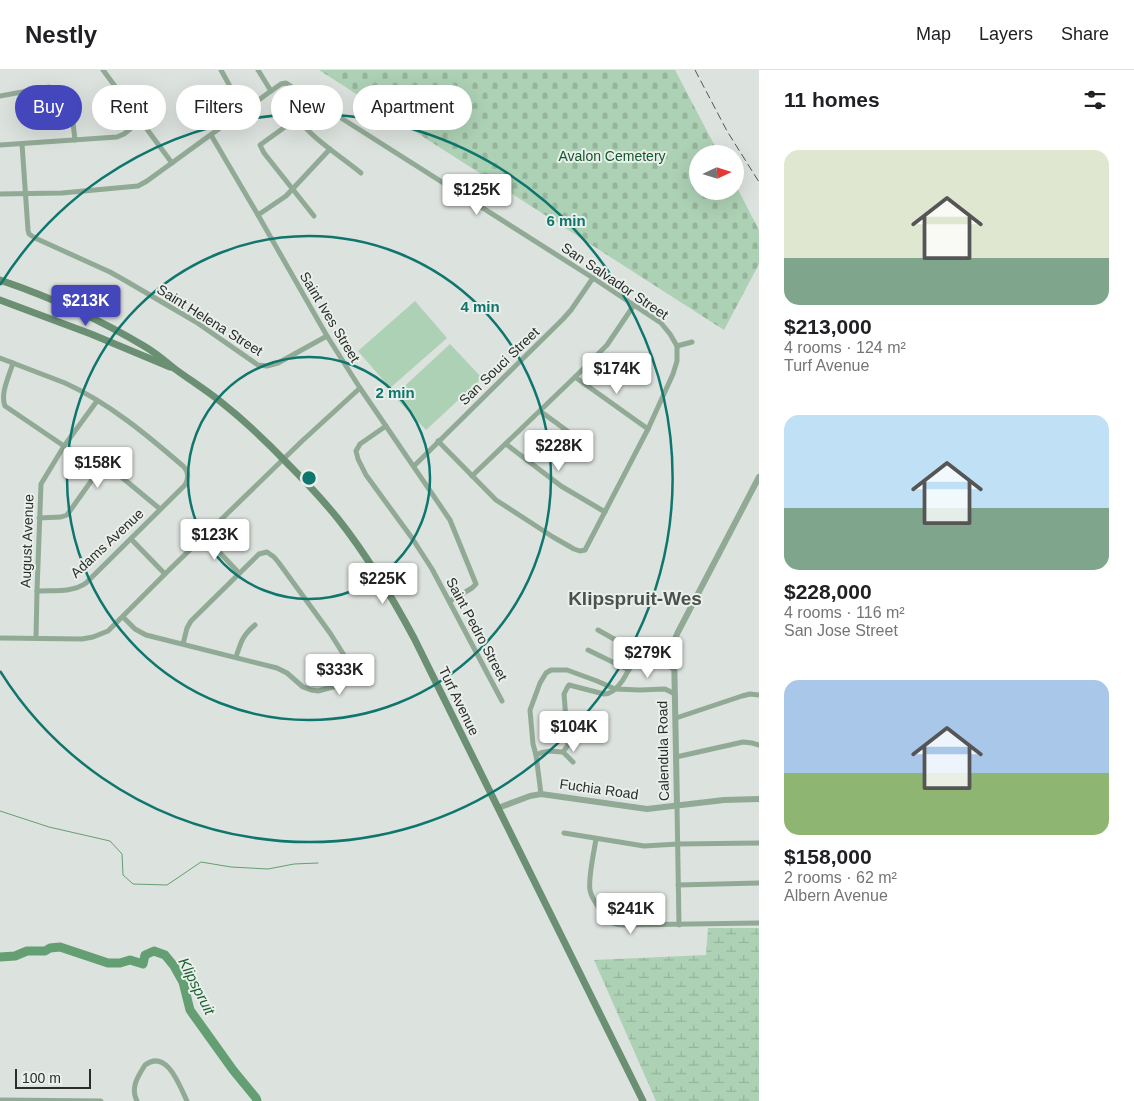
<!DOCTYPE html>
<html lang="en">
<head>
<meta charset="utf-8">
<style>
  body { margin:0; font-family:Arial,sans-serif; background:#f6f6f6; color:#202124; height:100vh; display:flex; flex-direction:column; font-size:19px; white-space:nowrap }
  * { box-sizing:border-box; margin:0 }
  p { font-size:16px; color:#757577 }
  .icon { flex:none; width:28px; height:28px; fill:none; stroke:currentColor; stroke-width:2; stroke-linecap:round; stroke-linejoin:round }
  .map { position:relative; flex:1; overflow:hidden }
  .side { display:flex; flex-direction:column; background:#fff; width:375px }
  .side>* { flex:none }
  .guide { position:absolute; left:15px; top:15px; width:475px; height:45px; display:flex; gap:10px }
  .needle { width:32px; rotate:86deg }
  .fabs { position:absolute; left:689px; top:75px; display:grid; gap:10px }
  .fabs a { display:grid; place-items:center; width:55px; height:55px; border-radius:50%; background:#fff; box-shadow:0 5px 20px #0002; font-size:25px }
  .scale { position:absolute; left:15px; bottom:12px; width:76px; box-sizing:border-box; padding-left:5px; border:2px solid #2b2d2b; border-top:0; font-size:14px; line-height:18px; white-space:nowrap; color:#2b2d2b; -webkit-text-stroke:4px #e9efea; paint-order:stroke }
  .price { position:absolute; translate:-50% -42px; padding:0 11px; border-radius:5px; background:#fff; color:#222; font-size:16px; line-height:32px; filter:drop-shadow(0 1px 2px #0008) }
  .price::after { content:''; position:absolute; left:50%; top:30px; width:15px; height:11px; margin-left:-8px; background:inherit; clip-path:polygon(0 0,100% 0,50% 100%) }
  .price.active { background:#4447bc; color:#fff }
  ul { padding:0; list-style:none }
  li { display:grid; align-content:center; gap:10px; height:265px; padding:0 25px }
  li span { display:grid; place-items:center; height:155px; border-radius:15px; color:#555 }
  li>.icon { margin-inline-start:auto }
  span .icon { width:90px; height:90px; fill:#fffc; stroke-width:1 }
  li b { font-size:21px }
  h2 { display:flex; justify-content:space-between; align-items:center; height:60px; padding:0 25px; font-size:21px }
  .tag { padding:0 18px; border-radius:22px; background:#fff; box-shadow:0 5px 20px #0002; font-size:18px; line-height:45px }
  .tag.active { background:#4447bc; color:#fff }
  header { display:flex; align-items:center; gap:30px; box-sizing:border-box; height:70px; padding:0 25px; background:#fff; border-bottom:1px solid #e0e0e0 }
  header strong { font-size:24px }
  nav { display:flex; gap:28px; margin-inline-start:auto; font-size:18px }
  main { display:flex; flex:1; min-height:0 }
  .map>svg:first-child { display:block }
  .wetland { fill:url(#wetland-marsh) }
  .cemetery { fill:url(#cemetery-stones) }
  .park { fill:#add1b4 }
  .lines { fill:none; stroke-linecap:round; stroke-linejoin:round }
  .stream { stroke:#649e73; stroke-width:1 }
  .river { stroke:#649e73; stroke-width:9 }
  .minor { stroke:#91aa96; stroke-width:5 }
  .tertiary { stroke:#91aa96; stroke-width:6 }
  .secondary { stroke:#6a8f72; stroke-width:7 }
  .rail { stroke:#535653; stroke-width:1; stroke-dasharray:8 4; stroke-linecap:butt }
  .ring { fill:none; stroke:#0f766e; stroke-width:2.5 }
  .labels { text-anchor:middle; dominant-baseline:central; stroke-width:4; stroke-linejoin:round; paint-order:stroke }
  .park-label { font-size:14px; fill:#15572d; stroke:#e9efea }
  .street-label { font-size:14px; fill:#2b2d2b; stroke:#e9efea }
  .water-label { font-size:15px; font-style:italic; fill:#1f6035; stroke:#e9efea }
  .district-label { font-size:19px; font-weight:bold; fill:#4c514d; stroke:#e9efea }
  .centre { fill:#0f766e; stroke:#e9efea; stroke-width:2.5 }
  .ring-label { font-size:15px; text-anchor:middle; font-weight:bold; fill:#0f766e; stroke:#e9efea; stroke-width:4; stroke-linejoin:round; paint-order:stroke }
</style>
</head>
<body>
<header>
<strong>Nestly</strong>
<nav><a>Map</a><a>Layers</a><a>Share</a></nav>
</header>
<main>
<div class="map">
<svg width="759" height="1031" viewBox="0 0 759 1031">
  <defs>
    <pattern id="wetland-marsh" width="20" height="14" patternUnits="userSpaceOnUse" patternTransform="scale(1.25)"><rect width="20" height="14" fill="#add1b4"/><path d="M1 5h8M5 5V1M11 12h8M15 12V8" fill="none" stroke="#95b49b"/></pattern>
    <pattern id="cemetery-stones" width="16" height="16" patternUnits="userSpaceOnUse" patternTransform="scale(1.25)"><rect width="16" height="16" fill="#add1b4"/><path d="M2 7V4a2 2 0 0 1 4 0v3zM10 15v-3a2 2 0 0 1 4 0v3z" fill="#95b49b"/></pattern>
  </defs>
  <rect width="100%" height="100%" fill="#dce2dd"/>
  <polygon class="wetland" points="708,858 759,858 759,1031 656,1031 594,890 706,885"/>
  <polygon class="cemetery" points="319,0 675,0 719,84 698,84 698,121 735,121 735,114 759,160 759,194 724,260"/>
  <g class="park">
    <polygon points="415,231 447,268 390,318 358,281"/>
    <polygon points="450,274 482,308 426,360 394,326"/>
  </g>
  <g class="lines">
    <polyline class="stream" points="0,741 49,757 110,771 122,784 123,805 133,814 167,815 201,792 231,797 268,799 294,794 318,793"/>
    <polyline class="river" points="0,887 15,886 27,881 45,881 50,878 60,877 108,893 120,893 130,890 143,894 145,885 154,881 165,885 174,896 183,912 190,940 233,1000 256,1028 257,1031"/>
    <g class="minor">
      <polyline points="103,0 172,93"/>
      <polyline points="221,0 243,40"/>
      <polyline points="258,0 271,21"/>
      <polyline points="0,26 44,18 49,17 57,20 69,37 72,44 75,70"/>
      <path d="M297,48C315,71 339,85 361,103"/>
      <polyline points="211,65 258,145 327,266 360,318 450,450 476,514 472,518 450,531"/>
      <polyline points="22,74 28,160 29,164 35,168 110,202 126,211 196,252 258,295 267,296 278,293 327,266"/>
      <polyline points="0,75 117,67 124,64 140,51"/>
      <polyline points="0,124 62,123 138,116 147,111 271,21 281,14 286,13 593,208 661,253 670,264 677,276 677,291 673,304 648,359 585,480 580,481 574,479 553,467 496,430 438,371"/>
      <polyline points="258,145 286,126 330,79"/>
      <polyline points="314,146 264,83 260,75 318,33"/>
      <polyline points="677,276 692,272"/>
      <path d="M0,288L65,313C109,333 147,365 183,396C189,402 189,408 185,415L86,513C72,523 53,520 37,521"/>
      <path d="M13,293C9,306 0,324 5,336L64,376"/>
      <polyline points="575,307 648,359"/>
      <polyline points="540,341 577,368"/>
      <polyline points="386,356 360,374 356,381 358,389 366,405 412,468 432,499 502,631"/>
      <polyline points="506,374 561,416 605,442"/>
      <polyline points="414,396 563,249 571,240 593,208"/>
      <polyline points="472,406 575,307 607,275 634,235"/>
      <polyline points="39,448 61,447 67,445 99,400 106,397 113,400 160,439"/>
      <polyline points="204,466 239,503"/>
      <polyline points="131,469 165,504"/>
      <path d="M123,547L135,559L146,565L277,598L287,603L303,617L311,620L318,621L344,614L350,611C353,604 352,599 349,593L330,563L279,493L274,487L267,482L259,484L191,551L187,558L183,574"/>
      <polyline points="598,560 637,582 674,599"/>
      <polyline points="0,568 82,569 93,567 108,561 165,504 301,372 360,318"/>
      <polyline points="36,568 37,521 41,414 64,376 97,331"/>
      <polyline points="588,580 629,600"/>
      <path d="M236,587C241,572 242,566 255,555"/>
      <polyline points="676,648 742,626 750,624 759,625"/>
      <polyline points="563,682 573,692"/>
      <polyline points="536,685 533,674 530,640 540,613 546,603 551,600 567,600 597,611 615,619 640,620 665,619 675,624"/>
      <polyline points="676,687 743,672 752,673 759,675"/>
      <path d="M541,724L536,685C545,680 553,681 563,682L568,675L564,624L567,618L569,615L573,616L604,624C620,624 631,595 637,582"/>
      <polyline points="677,736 679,855"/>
      <polyline points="564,763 644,776 678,774 759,773"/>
      <path d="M596,769C594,782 588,808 590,820C591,826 594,830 597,835C603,846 609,855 623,855L759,853"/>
      <polyline points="678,815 759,813"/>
      <polyline points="0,1030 101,1031"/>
      <path d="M137,1031C130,1018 138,1006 145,995C167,978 180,1017 187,1031"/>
    </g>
    <g class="tertiary">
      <polyline points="677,736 674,581 674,571 678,562 759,407"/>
      <polyline points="498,738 530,726 541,724 647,739 724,730 759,729"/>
    </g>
    <g class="secondary">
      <path d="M0,210C50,227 99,249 144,276C156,283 165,291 175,299C190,310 206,320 221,332C245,351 267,372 288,394C306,412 323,430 339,450C368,487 392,527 414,568L643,1031"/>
      <polyline points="0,230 91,264 170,297"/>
    </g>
    <polyline class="rail" points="695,0 727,61 759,112"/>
  </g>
  <g class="ring">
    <circle cx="309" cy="408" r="121"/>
    <circle cx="309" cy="408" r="242"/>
    <path d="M0 215A364 364 0 1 1 0 601"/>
  </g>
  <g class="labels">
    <g class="park-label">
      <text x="612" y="86">Avalon Cemetery</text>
    </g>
    <g class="street-label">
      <text transform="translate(615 211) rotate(34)">San Salvador Street</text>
      <text transform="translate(330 247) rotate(59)">Saint Ives Street</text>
      <text transform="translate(210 250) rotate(32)">Saint Helena Street</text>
      <text transform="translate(499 296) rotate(-44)">San Souci Street</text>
      <text transform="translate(27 471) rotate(-88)">August Avenue</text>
      <text transform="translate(107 473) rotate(-43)">Adams Avenue</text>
      <text transform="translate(477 559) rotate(62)">Saint Pedro Street</text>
      <text transform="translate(459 631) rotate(64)">Turf Avenue</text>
      <text transform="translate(663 681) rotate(-91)">Calendula Road</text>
      <text transform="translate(599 719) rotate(8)">Fuchia Road</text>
    </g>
    <g class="water-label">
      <text transform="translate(197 916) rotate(63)">Klipspruit</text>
    </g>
    <g class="district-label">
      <text x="635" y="528">Klipspruit-Wes</text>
    </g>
  </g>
  <circle cx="309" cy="408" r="8" class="centre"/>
  <g class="ring-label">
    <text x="566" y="156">6 min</text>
    <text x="480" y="242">4 min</text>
    <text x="395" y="328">2 min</text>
  </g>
</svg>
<div class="fabs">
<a><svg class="needle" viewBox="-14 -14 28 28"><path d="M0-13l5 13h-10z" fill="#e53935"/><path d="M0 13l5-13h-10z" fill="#757577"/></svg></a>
</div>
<div class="scale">100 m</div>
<b class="price" style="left:477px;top:146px">$125K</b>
<b class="price active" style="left:86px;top:257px">$213K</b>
<b class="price" style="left:617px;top:325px">$174K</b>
<b class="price" style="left:559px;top:402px">$228K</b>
<b class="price" style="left:98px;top:419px">$158K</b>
<b class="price" style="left:215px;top:491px">$123K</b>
<b class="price" style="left:383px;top:535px">$225K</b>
<b class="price" style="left:648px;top:609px">$279K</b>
<b class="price" style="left:340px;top:626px">$333K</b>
<b class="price" style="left:574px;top:683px">$104K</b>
<b class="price" style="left:631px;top:865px">$241K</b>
<div class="guide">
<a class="tag active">Buy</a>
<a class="tag">Rent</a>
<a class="tag">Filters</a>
<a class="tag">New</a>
<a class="tag">Apartment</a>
</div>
</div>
<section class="side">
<h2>11 homes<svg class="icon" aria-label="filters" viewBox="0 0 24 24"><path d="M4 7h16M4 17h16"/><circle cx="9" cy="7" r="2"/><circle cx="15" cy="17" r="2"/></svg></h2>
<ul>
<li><span style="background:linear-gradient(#dfe7d0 70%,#7fa58c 0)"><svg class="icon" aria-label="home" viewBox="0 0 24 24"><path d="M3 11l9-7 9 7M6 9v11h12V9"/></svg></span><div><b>$213,000</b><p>4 rooms · 124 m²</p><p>Turf Avenue</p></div></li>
<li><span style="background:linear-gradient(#bfe0f5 60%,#7fa58c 0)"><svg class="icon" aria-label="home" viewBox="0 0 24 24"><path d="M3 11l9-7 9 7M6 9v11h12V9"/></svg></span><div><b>$228,000</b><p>4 rooms · 116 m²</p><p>San Jose Street</p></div></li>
<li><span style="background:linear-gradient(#a9c7e8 60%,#8fb573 0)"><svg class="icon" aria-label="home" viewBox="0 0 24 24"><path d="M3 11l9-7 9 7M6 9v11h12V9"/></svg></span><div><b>$158,000</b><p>2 rooms · 62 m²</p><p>Albern Avenue</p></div></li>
</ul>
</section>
</main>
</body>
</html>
